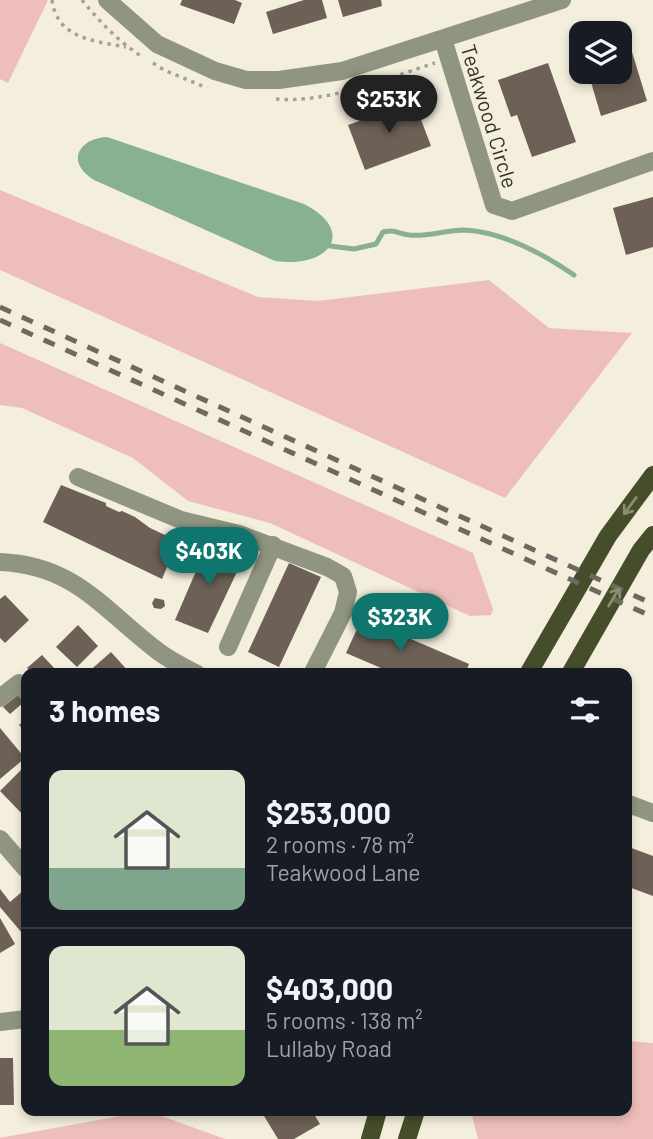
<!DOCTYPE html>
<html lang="en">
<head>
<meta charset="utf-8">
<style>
  body { margin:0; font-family:Barlow,sans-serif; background:#20242c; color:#f1f3f6; height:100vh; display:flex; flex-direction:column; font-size:26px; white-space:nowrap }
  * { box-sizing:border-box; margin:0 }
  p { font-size:23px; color:#9ea1a6 }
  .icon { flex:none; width:38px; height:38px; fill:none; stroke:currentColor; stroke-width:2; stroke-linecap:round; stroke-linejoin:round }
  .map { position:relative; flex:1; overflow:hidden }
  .sheet { position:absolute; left:21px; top:668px; width:611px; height:448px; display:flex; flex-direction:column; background:#171b24; border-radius:14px; box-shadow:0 4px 10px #0003 }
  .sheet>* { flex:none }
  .fabs { position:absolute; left:569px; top:21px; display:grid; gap:14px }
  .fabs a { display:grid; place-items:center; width:63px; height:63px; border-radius:14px; background:#171b24; box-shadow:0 4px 10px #0003; font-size:35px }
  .price { position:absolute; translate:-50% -60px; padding:0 16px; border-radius:24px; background:#0f766e; color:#fff; font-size:23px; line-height:46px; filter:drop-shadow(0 2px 4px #0008) }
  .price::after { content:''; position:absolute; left:50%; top:42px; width:21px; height:16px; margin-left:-10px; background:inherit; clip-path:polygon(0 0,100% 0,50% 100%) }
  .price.on { background:#222; color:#fff }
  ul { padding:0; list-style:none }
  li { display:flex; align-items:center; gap:21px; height:175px; padding:0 28px }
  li+li { border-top:2px solid #363941 }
  li span { display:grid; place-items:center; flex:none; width:196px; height:140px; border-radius:14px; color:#555 }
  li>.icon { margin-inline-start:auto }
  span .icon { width:84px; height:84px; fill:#fffc; stroke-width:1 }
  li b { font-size:30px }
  h2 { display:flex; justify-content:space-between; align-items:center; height:84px; padding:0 28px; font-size:30px }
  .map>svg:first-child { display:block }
  .green { fill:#eebfba }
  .water { fill:#87b191 }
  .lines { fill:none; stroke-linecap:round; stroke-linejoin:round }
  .stream { stroke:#87b191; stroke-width:5 }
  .building { fill:#6d6056 }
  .path { stroke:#a6a195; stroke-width:3.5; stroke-dasharray:3.5 5; stroke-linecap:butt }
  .minor { stroke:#909581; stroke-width:18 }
  .major { stroke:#454d2a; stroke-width:18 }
  .rail { stroke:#6d6960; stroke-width:5; stroke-dasharray:12 12; stroke-linecap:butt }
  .oneway { stroke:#8b8d72 }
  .labels { text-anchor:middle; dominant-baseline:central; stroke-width:7; stroke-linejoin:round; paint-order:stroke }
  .street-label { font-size:21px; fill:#33302a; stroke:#f4eedd }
</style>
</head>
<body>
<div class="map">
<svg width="653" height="1139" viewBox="0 0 653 1139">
  <rect width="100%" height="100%" fill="#f4eedd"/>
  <g class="green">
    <polygon points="0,0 48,0 8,83 0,79"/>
    <polygon points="0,190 258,297 318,301 489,280 549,328 632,333 505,498 0,270"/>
    <polygon points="0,343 473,553 493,609 491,615 470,616 270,523 188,501 133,458 22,408 0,405"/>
    <polygon points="627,1041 653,1043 653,1139 478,1139 471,1111 626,1111"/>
    <polygon points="148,1111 225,1139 0,1139 0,1138"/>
  </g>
  <path class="water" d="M107,137L304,204C358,232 328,269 275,261L94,180C66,163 77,139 107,137Z"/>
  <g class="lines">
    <path class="stream" d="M330,246L354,249L376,244L383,232C397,229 398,234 409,235C427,237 446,230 464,230C504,232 542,253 574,275"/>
  </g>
  <g class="building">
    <polygon points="182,0 235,0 242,3 234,24 180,5"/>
    <polygon points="304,0 322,0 327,18 273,34 266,12"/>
    <polygon points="338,0 381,0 382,6 343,17"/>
    <polygon points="628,39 647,101 601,116 588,72 620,72 620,41"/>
    <polygon points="548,63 576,142 532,157 517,115 511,117 498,80"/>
    <polygon points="414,101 431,146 365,170 348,125"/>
    <polygon points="653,197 653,247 626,255 613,208"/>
    <polygon points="61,485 106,503 106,506 119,512 122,511 135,517 150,528 178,541 162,579 43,522"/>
    <polygon points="209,541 244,557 208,633 175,620"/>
    <polygon points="289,563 321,577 279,667 248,652"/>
    <polygon points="5,595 29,620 5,643 0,638 0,599"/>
    <polygon points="155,598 164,600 165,606 161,609 154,608 152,603"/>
    <polygon points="362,618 469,664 465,674 395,674 346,653"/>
    <polygon points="78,625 98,646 77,667 56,647"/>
    <polygon points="111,652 129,672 126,674 86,674"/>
    <polygon points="42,655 55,669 49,674 32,674 27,668"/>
    <polygon points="18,695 24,702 10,714 3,707"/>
    <polygon points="26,719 26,733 19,725"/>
    <polygon points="0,728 25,758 0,779"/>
    <polygon points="26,765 26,818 0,791"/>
    <polygon points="626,846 653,856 653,896 626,886"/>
    <polygon points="0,889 10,902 24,890 26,893 26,930 22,933 0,907"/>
    <polygon points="0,918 15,944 0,953"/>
    <polygon points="0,1058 13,1058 14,1105 0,1105"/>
    <polygon points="261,1111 312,1111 320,1124 294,1139 278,1139"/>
  </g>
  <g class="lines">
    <g class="path">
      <path d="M52,0C57,39 95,41 126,47"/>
      <path d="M82,0C99,21 118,41 141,56"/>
      <polyline points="153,63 164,70 207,88"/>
      <path d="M276,99C330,103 384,79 435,63"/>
    </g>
    <g class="minor">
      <polyline points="107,0 157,44 215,71 246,80 279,80 342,71 562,0"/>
      <polyline points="443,39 494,205 512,211 653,161"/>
      <polyline points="78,477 181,520 239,534 327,567 343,576 348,592 343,613 312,674"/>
      <path d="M0,562C76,565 104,611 159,652C171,661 184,667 197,674"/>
      <polyline points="228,647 273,545"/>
      <polyline points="0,698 19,683 26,691"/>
      <polyline points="626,803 653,813"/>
      <polyline points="0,839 26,869"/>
      <polyline points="0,1022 26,1019"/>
    </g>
    <g class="major">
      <polyline points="528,674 608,536 653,475"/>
      <polyline points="570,674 641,550 653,535"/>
      <polyline points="370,1139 378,1111"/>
      <polyline points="407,1139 416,1111"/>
    </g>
    <g class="rail">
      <polyline points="0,307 653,604"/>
      <polyline points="0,320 653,617"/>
    </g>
  </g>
  <defs><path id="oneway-shaft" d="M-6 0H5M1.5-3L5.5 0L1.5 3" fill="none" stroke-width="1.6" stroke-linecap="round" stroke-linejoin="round" transform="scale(1.75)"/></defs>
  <g class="oneway">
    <use href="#oneway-shaft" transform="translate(630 506) rotate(126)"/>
    <use href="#oneway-shaft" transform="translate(614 597) rotate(-59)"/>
  </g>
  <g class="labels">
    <g class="street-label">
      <text transform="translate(490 116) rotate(73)">Teakwood Circle</text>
    </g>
  </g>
</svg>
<div class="fabs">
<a><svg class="icon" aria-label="layers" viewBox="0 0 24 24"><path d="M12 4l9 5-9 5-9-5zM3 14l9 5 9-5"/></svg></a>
</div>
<b class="price on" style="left:389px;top:135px">$253K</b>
<b class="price" style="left:209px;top:587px">$403K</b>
<b class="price" style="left:400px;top:653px">$323K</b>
<section class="sheet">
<h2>3 homes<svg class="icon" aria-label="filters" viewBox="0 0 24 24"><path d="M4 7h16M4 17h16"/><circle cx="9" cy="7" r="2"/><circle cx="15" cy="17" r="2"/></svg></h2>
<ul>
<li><span style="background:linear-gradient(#dfe7d0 70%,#7fa58c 0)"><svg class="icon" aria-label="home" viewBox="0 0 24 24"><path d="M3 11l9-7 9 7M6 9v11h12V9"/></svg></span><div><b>$253,000</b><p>2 rooms · 78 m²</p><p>Teakwood Lane</p></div></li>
<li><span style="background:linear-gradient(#dfe7d0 60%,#8fb573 0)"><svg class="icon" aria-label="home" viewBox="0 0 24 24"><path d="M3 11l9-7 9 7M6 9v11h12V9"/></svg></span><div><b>$403,000</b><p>5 rooms · 138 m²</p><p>Lullaby Road</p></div></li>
</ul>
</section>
</div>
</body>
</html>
